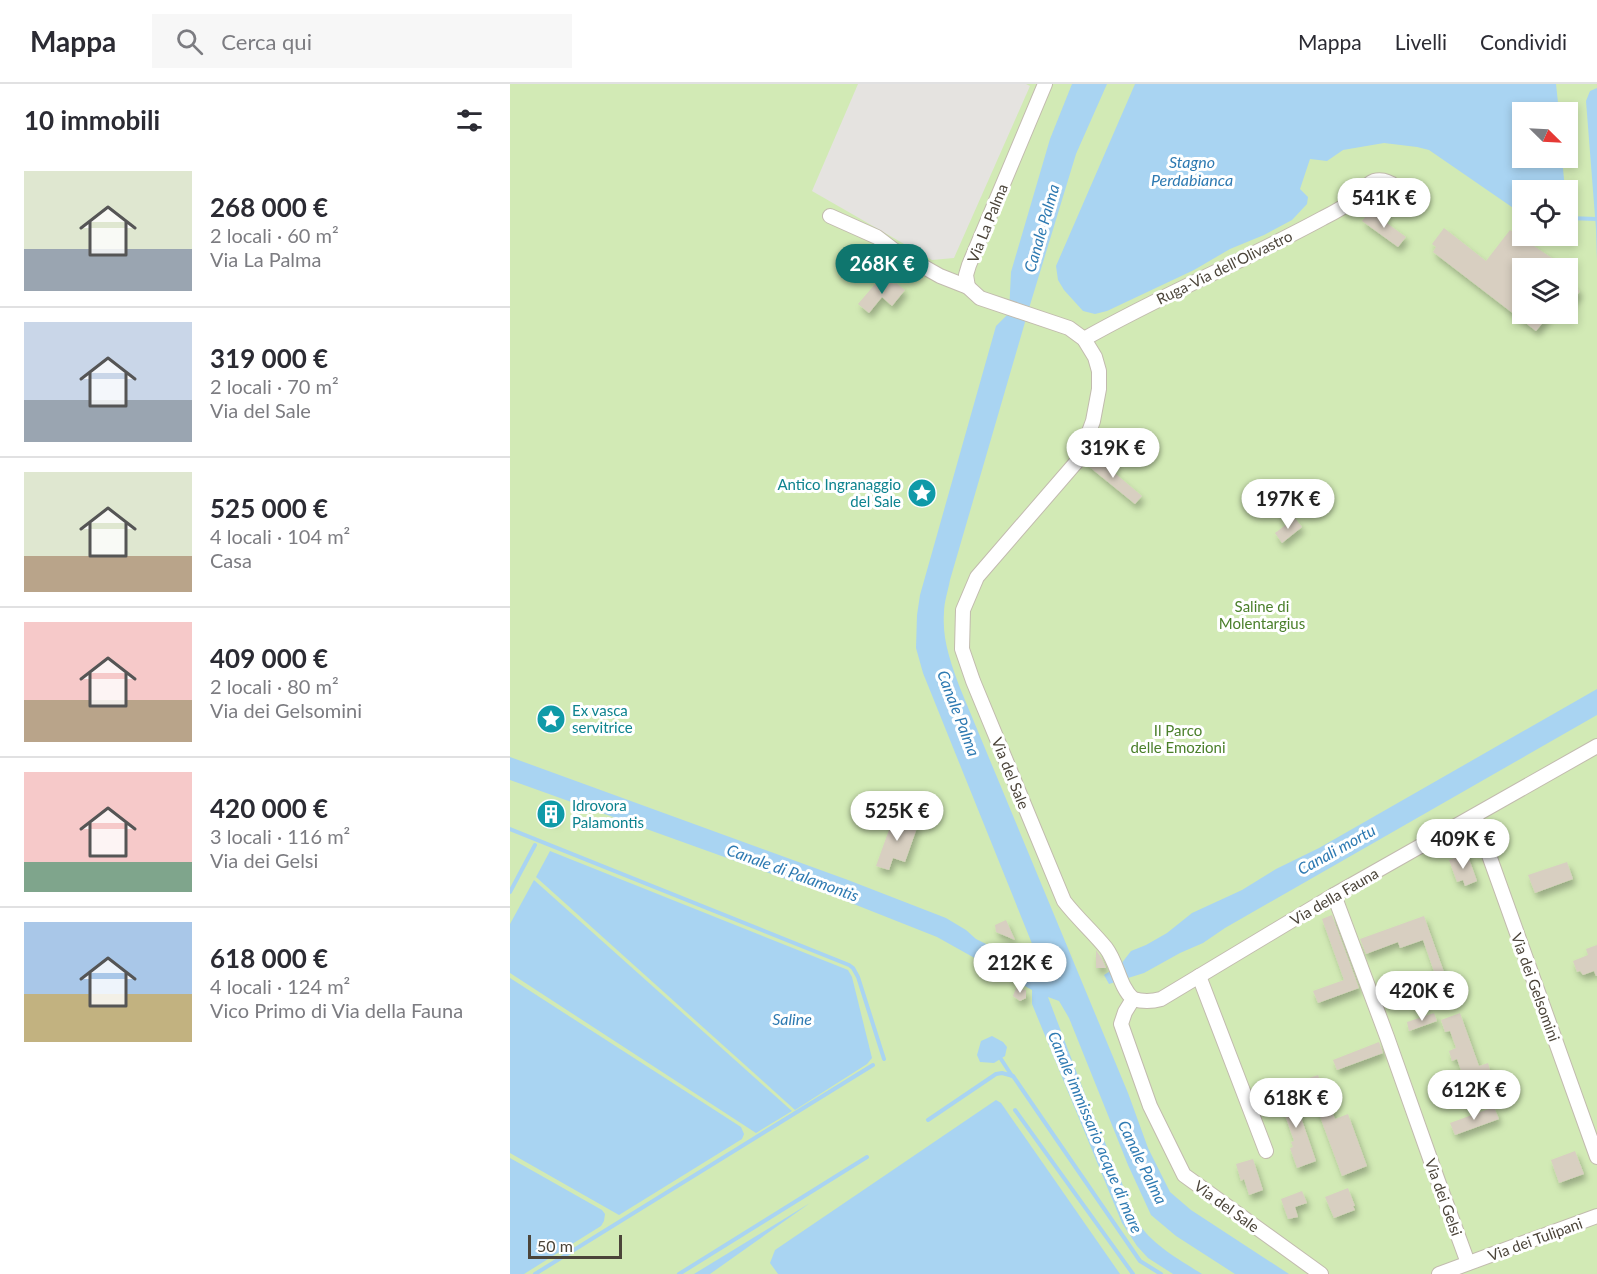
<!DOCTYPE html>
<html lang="it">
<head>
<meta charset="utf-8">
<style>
  body { margin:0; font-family:Lato,sans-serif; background:#f7f7f7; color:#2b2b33; height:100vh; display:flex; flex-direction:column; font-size:22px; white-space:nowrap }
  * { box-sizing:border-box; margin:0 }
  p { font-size:20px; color:#7c7c81 }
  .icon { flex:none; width:33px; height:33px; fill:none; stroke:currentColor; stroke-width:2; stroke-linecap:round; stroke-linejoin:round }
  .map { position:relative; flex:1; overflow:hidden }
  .side { display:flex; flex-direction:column; background:#fff; width:510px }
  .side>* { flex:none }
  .needle { width:39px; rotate:114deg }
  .fabs { position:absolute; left:1002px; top:18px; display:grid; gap:12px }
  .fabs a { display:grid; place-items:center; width:66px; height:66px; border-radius:0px; background:#fff; box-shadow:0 3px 9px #0003; font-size:30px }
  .scale { position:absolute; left:18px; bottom:15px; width:94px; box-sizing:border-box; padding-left:6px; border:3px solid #4b4439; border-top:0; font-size:16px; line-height:21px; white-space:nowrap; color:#4b4439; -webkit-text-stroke:4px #fff; paint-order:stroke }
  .price { position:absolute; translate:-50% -51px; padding:0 14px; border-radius:21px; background:#fff; color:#222; font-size:20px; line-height:39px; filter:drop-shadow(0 2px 3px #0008) }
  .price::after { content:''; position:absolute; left:50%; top:36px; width:18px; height:14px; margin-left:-9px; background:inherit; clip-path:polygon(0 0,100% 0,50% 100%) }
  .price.active { background:#0f766e; color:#fff }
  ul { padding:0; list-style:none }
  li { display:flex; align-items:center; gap:18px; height:150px; padding:0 24px }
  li+li { border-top:2px solid #e1e1e2 }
  li span { display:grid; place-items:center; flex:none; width:168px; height:120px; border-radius:0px; color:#555 }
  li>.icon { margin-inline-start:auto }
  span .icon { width:72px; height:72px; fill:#fffc; stroke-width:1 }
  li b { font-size:26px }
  h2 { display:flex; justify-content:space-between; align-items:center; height:72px; padding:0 24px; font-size:26px }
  header { display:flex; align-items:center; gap:36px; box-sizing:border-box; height:84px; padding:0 30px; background:#fff; border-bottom:2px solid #e1e1e2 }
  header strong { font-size:28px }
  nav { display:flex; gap:33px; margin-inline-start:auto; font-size:21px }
  .search { width:420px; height:54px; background:#f7f7f7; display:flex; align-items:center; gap:15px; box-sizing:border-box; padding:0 21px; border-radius:0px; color:#7c7c81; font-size:22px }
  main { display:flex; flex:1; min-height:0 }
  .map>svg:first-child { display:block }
  .green { fill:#d2eab5; fill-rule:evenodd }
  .parking { fill:#e5e3e0 }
  .water { fill:#a9d4f2 }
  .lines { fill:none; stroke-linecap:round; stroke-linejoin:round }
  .stream { stroke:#a9d4f2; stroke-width:4 }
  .building { fill:#d8cfc1; filter:url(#shadow) }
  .minor-casing { stroke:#c2bbae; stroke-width:16 }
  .minor { stroke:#fff; stroke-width:14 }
  .labels { text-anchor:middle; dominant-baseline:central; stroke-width:6; stroke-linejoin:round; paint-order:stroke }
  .street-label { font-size:15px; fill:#4b4439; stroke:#fff }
  .culture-label { font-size:15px; fill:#0d838f; stroke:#fff; text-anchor:start }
  .park-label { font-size:15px; fill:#4a7f2a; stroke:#fff }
  .water-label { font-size:16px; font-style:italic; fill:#2e7ab2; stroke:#fff }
</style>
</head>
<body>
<header>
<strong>Mappa</strong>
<div class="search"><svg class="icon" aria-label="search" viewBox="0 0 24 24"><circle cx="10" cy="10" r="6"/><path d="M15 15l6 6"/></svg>Cerca qui</div>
<nav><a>Mappa</a><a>Livelli</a><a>Condividi</a></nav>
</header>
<main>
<section class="side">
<h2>10 immobili<svg class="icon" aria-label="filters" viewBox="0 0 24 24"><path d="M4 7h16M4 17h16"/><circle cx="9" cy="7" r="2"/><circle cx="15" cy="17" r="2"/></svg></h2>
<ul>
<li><span style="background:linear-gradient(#dfe7d0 65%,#9aa5b1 0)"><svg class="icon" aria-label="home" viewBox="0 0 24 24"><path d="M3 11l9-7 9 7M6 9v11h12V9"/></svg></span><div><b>268 000 €</b><p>2 locali · 60 m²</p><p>Via La Palma</p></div></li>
<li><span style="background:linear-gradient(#c9d6e8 65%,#9aa5b1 0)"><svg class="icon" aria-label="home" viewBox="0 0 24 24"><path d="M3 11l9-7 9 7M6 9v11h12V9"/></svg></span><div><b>319 000 €</b><p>2 locali · 70 m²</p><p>Via del Sale</p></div></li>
<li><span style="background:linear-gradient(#dfe7d0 70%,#b9a48a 0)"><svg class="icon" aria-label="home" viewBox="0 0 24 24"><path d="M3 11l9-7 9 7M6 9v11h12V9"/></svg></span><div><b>525 000 €</b><p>4 locali · 104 m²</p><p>Casa</p></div></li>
<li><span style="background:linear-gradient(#f6c9c9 65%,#b9a48a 0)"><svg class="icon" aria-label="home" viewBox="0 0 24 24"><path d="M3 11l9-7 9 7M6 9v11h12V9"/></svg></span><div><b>409 000 €</b><p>2 locali · 80 m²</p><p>Via dei Gelsomini</p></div></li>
<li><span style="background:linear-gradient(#f6c9c9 75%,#7fa58c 0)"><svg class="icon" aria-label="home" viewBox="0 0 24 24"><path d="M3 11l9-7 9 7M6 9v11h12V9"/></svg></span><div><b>420 000 €</b><p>3 locali · 116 m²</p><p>Via dei Gelsi</p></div></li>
<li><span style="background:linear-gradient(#a9c7e8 60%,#c2b280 0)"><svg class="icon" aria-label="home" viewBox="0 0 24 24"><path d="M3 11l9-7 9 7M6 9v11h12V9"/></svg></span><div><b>618 000 €</b><p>4 locali · 124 m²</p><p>Vico Primo di Via della Fauna</p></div></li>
</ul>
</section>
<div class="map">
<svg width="1087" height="1190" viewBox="0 0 1087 1190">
  <defs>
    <filter id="shadow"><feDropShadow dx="3" dy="5.5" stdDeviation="3" flood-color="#0004"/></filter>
  </defs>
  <rect width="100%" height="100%" fill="#f6f3ec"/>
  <path class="green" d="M0,0H1087V1190H0ZM1012,28H1058V74H1012ZM1012,106H1058V152H1012ZM1012,184H1058V230H1012Z"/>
  <polygon class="parking" points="348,0 516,0 520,2 444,174 422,176 302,107"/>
  <g class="water">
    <path d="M562,0H597L566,70L520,221L440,496C438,507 434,518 434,529C432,556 441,579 450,604L618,1009L638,1064L660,1108L681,1126L779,1190H725L666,1152L641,1131L618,1081L559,934L549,917L538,913L576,1013L629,1140C645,1163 669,1175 692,1190H663L638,1174L627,1162L612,1139L522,920V906L427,853L331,815L0,696V673L338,796L436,834L456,846L466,855L527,885L529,877L413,589L406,564L407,531L410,511L486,242L499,229L501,188L540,55Z"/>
    <polygon points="625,0 1046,0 1049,28 1012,28 1012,74 1052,74 1055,106 1012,106 1012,130 919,66 907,63 874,59 833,66 817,77 800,75 790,105 798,113 797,120 782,136 754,151 720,165 684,186 597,227 585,230 573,227 554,206 548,196 546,182"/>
    <polygon points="1087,4 1087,176 1086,145 1076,17 1080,7"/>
    <polygon points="1087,605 1087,631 715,844 693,859 670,869 634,889 599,900 594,891 611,880 621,867 636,861 657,849 682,829 732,806 766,785 809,764"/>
    <polygon points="40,767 338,886 342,893 362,974 357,980 285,1026 26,793"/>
    <polygon points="24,796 282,1027 246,1049 0,889 0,840"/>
    <polygon points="0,894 231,1043 234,1050 232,1055 109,1131 0,1069"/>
    <polygon points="482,952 493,958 497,963 495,972 484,979 470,978 467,971 471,957"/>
    <polygon points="486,1016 491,1019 610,1190 268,1190 260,1179 265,1166"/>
    <polygon points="0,1074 92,1126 95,1130 94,1137 91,1142 14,1190 0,1190"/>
    <polygon points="300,1119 200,1190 184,1190"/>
  </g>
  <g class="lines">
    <g class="stream">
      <polyline points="1058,134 1086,135"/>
      <polyline points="0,745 339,881 343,884 348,893 374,975"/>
      <polyline points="0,808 25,761"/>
      <polyline points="491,975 502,992"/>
      <polyline points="505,1026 623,1190"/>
      <polyline points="418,1036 486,990 492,989 503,992 630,1177 651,1190"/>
      <polyline points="25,1190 363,981"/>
      <polyline points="169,1190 357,1073"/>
    </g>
  </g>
  <g class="building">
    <polygon points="860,127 896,153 888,163 852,137"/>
    <polygon points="934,144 976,177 1000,146 1057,184 1012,184 1012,230 1040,230 1026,247 923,168 926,163 922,160"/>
    <polygon points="378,195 384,200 386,199 395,206 382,222 372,213 359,229 348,220 366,199 371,203"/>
    <polygon points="1058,198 1070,207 1058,223"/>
    <polygon points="581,369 632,412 625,420 577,381"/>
    <polygon points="785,434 792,443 772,459 765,449"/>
    <polygon points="36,723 48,728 45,737 33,732"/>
    <polygon points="384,732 408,741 395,778 383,774 379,786 366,782"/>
    <polygon points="957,769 967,797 955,802 953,796 947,798 939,776"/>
    <polygon points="1057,778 1063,795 1025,809 1018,791"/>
    <polygon points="822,831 849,904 808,919 803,907 834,896 812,835"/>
    <polygon points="914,832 939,902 930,905 913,856 890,864 888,858 856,870 850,855"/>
    <polygon points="496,836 505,856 486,848 485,841"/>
    <polygon points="1087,861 1087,892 1086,892 1084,887 1073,891 1070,887 1067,888 1063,877 1078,871 1076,865"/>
    <polygon points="586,866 592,875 596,884 586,884"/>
    <polygon points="506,904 516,906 516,914 510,917 503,912"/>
    <polygon points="924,929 927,937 899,947 897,938"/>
    <polygon points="950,929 969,982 978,979 982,993 975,998 957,1004 947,975 942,977 939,967 946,964 940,947 935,948 931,936"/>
    <polygon points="869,958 873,969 827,986 823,976"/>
    <polygon points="808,991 825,1035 838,1030 857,1082 832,1092 796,995"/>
    <polygon points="780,1001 806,1077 787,1084 780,1064 783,1063 781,1058 784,1057 766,1006"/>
    <polygon points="984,1023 989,1035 945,1051 940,1039"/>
    <polygon points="1065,1067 1074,1090 1049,1099 1041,1076"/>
    <polygon points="743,1075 753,1106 739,1111 734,1095 731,1097 726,1080"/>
    <polygon points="838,1104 845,1122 843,1122 845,1126 824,1134 815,1113"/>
    <polygon points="792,1107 797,1119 785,1123 788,1133 778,1135 771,1115"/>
  </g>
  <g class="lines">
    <g class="minor-casing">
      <g id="minor">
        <path d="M320,132L367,153L384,166L430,192L458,203L470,214L559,244L574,255L585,273L589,287V305L583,337L569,375L467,493L453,526L452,565L463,597L554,817C567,834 583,848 596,864C608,880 609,902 623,915L615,928L611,940L640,1022L674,1091L811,1190"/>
        <polyline points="458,203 456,191 459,181 535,0"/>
        <path d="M574,255C651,211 734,177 813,134C823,129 835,123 844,115C851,109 856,100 864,97C871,95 876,97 882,100"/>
        <polyline points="965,732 1087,1073"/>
        <polyline points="824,811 877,953 928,1097 958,1179"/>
        <polyline points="689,892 756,1067"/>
        <path d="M623,915C633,918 641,918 651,915L824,811L1087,662"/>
        <polyline points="929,1190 1087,1132"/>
      </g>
    </g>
    <use href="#minor" class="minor"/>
  </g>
  <defs>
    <g id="sight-disc" transform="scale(1.5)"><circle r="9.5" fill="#0f9aa8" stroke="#fff"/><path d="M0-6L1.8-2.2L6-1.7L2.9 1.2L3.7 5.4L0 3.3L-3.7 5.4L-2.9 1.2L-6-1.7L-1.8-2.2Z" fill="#fff"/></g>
    <g id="building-disc" transform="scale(1.5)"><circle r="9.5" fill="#0f9aa8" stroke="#fff"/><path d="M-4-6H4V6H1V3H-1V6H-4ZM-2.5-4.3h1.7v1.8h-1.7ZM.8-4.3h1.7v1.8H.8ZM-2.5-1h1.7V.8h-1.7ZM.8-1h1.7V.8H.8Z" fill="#fff"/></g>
  </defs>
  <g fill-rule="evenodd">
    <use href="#sight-disc" x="412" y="409"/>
    <use href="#sight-disc" x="41" y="635"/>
    <use href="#building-disc" x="41" y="730"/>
  </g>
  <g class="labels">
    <g class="street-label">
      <text transform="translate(477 139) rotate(-68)">Via La Palma</text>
      <text transform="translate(714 183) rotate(-26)">Ruga-Via dell'Olivastro</text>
      <text transform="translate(501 689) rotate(68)">Via del Sale</text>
      <text transform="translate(824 812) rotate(-30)">Via della Fauna</text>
      <text transform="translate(1026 903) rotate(70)">Via dei Gelsomini</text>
      <text transform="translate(934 1113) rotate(70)">Via dei Gelsi</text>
      <text transform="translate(717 1122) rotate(36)">Via del Sale</text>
      <text transform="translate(1025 1155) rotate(-20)">Via dei Tulipani</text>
    </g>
    <g class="culture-label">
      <text x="391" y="400" text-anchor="end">Antico Ingranaggio<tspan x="391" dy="17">del Sale</tspan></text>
      <text x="62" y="626">Ex vasca<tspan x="62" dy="17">servitrice</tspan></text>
      <text x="62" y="721">Idrovora<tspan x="62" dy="17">Palamontis</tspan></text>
    </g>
    <g class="park-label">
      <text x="752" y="522">Saline di<tspan x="752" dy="17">Molentargius</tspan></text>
      <text x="668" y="646">Il Parco<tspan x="668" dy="17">delle Emozioni</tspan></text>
    </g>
    <g class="water-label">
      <text x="682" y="77">Stagno<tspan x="682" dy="18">Perdabianca</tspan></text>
      <text transform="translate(531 144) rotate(-74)">Canale Palma</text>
      <text transform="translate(449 629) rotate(69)">Canale Palma</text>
      <text transform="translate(826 765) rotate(-29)">Canali mortu</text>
      <text transform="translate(283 788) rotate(20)">Canale di Palamontis</text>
      <text x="282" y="934">Saline</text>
      <text transform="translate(586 1048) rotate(67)">Canale immissario acque di mare</text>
      <text transform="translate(633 1078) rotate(64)">Canale Palma</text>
    </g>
  </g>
</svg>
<div class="fabs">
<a><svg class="needle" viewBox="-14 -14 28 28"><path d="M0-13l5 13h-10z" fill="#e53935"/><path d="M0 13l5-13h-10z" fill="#7c7c81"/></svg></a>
<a><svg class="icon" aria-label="locate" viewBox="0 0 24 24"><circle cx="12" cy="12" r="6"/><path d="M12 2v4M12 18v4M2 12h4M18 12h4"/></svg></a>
<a><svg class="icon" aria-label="layers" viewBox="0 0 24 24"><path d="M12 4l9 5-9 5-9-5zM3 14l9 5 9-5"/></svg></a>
</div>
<div class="scale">50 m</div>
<b class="price" style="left:874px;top:145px">541K €</b>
<b class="price active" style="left:372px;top:211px">268K €</b>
<b class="price" style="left:603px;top:395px">319K €</b>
<b class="price" style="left:778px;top:446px">197K €</b>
<b class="price" style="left:387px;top:758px">525K €</b>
<b class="price" style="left:953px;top:786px">409K €</b>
<b class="price" style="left:510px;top:910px">212K €</b>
<b class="price" style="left:912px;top:938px">420K €</b>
<b class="price" style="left:964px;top:1037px">612K €</b>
<b class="price" style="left:786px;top:1045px">618K €</b>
</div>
</main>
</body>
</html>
